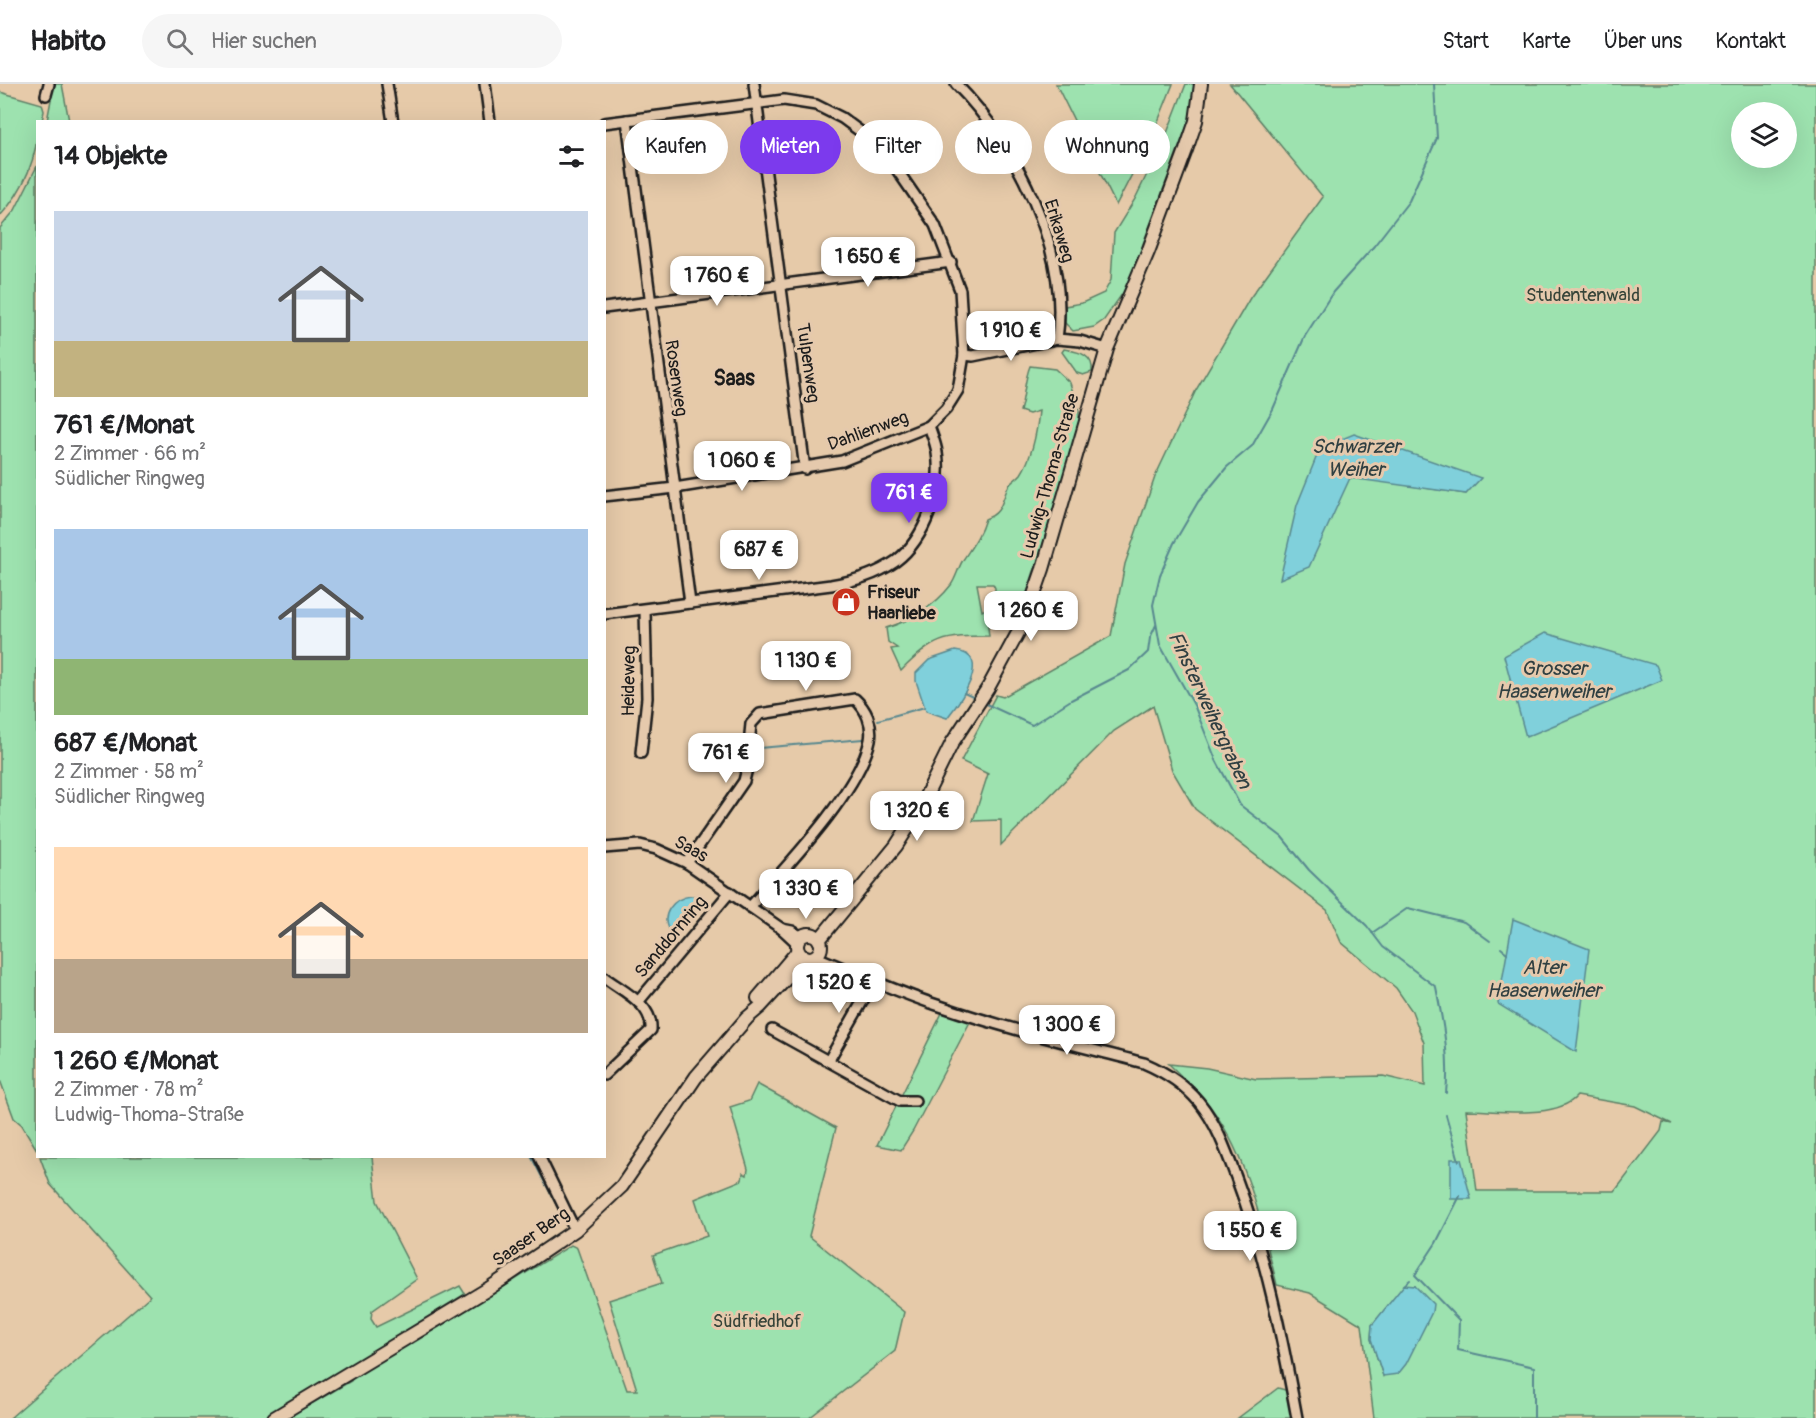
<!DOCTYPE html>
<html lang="de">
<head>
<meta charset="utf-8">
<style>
  body { margin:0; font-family:Pangolin,sans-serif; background:#f6f6f6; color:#202124; height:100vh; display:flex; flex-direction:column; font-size:22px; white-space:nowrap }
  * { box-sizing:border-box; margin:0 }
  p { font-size:20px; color:#757577 }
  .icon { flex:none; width:33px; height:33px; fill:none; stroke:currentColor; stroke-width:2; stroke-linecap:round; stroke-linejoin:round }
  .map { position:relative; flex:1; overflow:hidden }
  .sheet { position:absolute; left:36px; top:36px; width:570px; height:1038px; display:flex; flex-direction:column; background:#fff; border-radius:0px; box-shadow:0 6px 24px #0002 }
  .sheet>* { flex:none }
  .hud { position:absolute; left:624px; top:36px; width:570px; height:54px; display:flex; gap:12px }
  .tools { position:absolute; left:1731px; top:18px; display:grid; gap:12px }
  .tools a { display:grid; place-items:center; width:66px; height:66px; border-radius:50%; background:#fff; box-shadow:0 6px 24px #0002; font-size:30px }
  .price { position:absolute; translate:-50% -51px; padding:0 14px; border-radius:12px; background:#fff; color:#222; font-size:20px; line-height:39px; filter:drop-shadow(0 2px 3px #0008) }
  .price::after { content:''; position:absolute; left:50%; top:36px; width:18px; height:14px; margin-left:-9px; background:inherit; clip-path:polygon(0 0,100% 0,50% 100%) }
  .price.selected { background:#7c3aed; color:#fff }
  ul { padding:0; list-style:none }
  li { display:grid; align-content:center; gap:12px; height:318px; padding:0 18px }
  li span { display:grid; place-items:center; height:186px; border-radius:0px; color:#555 }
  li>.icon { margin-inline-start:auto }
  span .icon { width:108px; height:108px; fill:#fffc; stroke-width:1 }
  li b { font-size:26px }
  h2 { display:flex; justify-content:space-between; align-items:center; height:72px; padding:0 18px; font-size:26px }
  .tag { padding:0 21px; border-radius:27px; background:#fff; box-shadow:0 6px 24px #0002; font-size:21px; line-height:54px }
  .tag.selected { background:#7c3aed; color:#fff }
  header { display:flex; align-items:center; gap:36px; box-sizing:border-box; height:84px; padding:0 30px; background:#fff; border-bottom:2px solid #e0e0e0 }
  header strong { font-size:28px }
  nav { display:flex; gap:33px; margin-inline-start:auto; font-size:21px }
  .search { width:420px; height:54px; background:#f6f6f6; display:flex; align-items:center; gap:15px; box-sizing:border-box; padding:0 21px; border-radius:33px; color:#757577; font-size:22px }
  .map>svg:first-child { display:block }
  .green { fill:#9de2af; stroke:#5c7f66; stroke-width:1.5; fill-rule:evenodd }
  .water { fill:#80d0db; stroke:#58888f; stroke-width:1.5 }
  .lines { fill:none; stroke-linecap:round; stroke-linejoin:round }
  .stream { stroke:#58888f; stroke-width:2 }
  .building { fill:#bba781; stroke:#1c1c1c; stroke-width:1.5 }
  .street-casing { stroke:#1c1c1c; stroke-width:14 }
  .secondary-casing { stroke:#1c1c1c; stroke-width:16 }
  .street { stroke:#e5c9ac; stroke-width:9 }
  .secondary { stroke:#e5c9ac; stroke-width:12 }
  .labels { text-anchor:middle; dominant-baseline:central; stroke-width:6; stroke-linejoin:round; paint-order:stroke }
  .street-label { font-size:18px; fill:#1c1c1c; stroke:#e5c9ac }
  .park-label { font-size:18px; fill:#364439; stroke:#e5c9ac }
  .poi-label { font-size:18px; font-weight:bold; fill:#1c1c1c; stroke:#e5c9ac; text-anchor:start }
  .water-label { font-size:20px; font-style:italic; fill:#304042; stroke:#e5c9ac }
  .quarter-label { font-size:21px; font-weight:bold; fill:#1c1c1c; stroke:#e5c9ac }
</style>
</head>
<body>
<header>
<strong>Habito</strong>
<div class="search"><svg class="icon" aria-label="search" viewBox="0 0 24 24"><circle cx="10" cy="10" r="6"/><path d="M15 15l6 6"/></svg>Hier suchen</div>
<nav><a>Start</a><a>Karte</a><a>Über uns</a><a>Kontakt</a></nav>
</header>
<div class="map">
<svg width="1816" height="1334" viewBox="0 0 1816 1334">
  <rect width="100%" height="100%" fill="#e6caa9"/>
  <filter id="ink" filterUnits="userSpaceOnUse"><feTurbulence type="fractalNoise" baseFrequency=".0167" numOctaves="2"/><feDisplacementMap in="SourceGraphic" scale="12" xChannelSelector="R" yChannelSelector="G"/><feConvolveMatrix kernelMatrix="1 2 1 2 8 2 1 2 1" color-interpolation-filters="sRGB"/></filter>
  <g filter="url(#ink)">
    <g class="green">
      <polygon points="54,0 62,0 69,37 47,37"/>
      <polygon points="1056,0 1173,0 1153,50 1116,121"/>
      <polygon points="1186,0 1198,0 1189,36 1127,203 1104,236 1094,243 1073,247 1065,239 1065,222 1082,219 1104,209 1111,196 1114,149 1135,115 1167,49"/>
      <path d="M1230,0H1816V1334H1374L1362,1241L1310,1209L1277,1201C1262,1140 1246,1065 1205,1016C1194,1004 1181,992 1169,980L1207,984L1256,995L1383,992L1425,1002L1424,959L1412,927L1396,904L1341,858L1327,826L1195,725L1172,686L1153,622L1114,647L1001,761V736L973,737L988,690L961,677L996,611L1003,613L1111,552L1125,480L1155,393L1196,306L1250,214L1323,113ZM1742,28H1786V74H1742ZM1350,393L1480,394L1466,410ZM1577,1012L1635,1022L1672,1040L1663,1038L1661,1047L1615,1107H1477L1466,1026C1497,1026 1556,1036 1577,1012ZM1404,1202H1415L1383,1292L1371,1255L1372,1241Z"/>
      <path d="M0,8L42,20L44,27L42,37L38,38C38,73 24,106 0,132Z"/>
      <polygon points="37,82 37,1066 22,1041 14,1034 0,996 0,144 15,126"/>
      <path d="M1064,265C1078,268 1094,270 1092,288L1083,291L1077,289L1062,268Z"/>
      <path d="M1030,282L1055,285L1070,299L1079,328V341L1067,386L1023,521L1004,534L994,528L995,504L993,500H977L982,527L986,525L989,552C944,552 933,554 901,587L891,565L897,564L888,558L886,544C910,537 935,522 951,501C956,494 958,484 963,476C972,462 980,452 985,435C1002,429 1001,419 1008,403C1010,398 1017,395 1021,390C1032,373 1037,347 1039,327L1029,330L1020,327C1025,311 1024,297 1030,282Z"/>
      <polygon points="943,927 971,936 913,1047 901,1066 877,1061"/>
      <path d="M757,1000L836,1044L809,1152L904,1228L895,1267L809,1334H10L150,1212L50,1100L40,1073H372L377,1117L417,1195L372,1227L371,1235L376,1243L460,1202L465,1210L395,1253L413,1259L571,1161L577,1164L627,1306H637L609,1216L662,1199L653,1171L707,1152L695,1115L742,1096L743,1089L747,1091L748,1085L730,1023L749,1017ZM361,1279L351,1297L306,1323L298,1316Z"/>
      <polygon points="1278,1304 1289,1307 1295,1334 1238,1334"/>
    </g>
    <g class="water">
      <polygon points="1354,350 1481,394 1466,410 1350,394 1309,483 1280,495 1297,421 1320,364"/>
      <polygon points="1545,549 1656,581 1662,596 1526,653 1504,572"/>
      <path d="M955,567C995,571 959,619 947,634L926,627L916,597V589L929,576Z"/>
      <path d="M691,812L703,813L705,820L689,831L680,848L675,850L670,848C659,831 673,814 691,812Z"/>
      <polygon points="1513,835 1589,865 1576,968 1498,920"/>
      <polygon points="1451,1075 1461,1075 1471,1115 1451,1115"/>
      <polygon points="1404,1201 1415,1202 1433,1220 1432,1228 1406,1280 1398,1290 1383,1292 1371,1255 1372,1241"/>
    </g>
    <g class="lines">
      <g class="stream">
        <path d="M1434,0L1437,54L1409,117L1374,162L1333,208L1305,252L1273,325L1252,362L1227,383L1198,418L1174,459L1160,491L1153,521L1160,561L1194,621L1216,676L1240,721L1282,753L1309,786L1367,842L1383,863L1436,903C1443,939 1450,973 1446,1009"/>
        <polyline points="964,609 977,615"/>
        <polyline points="984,619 1032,641 1071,616 1129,586 1148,568 1150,554 1156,541"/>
        <polyline points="878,636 925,623"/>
        <polyline points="759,664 863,655"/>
        <polyline points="715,669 746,668"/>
        <polyline points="1372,849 1408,824 1464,838 1490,857"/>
        <polyline points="1501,864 1507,869"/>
        <polyline points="1446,1031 1459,1077"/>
        <polyline points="531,1072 566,1139"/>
        <polyline points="1460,1112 1436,1159 1415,1191 1459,1236 1458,1266 1534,1283 1534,1334"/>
        <polyline points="1404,1201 1410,1196"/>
      </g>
    </g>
    <polygon class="building" points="854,510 856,523 838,525 836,512"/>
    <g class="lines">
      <g class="street-casing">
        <g id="street">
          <polyline points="387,0 393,38"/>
          <polyline points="485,0 490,38"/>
          <polyline points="754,0 805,385"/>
          <path d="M956,0C1016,60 1070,168 1057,255"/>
          <polyline points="46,11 49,0"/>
          <polyline points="627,36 690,519"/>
          <polyline points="604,39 784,16 816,21 842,34 869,54 891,77 935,141 960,206 964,271 958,306 946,325 929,342 842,377 675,404 604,412"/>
          <polyline points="604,224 951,178"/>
          <polyline points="964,271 973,272 1057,255 1080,257 1107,265"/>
          <path d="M604,530L831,501C855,497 876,491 896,477C925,455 943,405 937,369C936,360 932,351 929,342"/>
          <polyline points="641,669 647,614 645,526"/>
          <polyline points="604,764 640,761 656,765 687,779 782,845 797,859"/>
          <path d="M687,779L744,697L751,668L750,650L751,640L760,630L855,615C866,625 873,640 870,656C860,706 785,784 750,823"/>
          <polyline points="782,845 792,847 802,853"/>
          <path d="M817,870L821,875C860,891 900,909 940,922C1007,945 1076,961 1144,979C1165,988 1184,1000 1199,1018C1217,1040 1227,1069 1237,1096C1266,1173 1282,1253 1297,1334"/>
          <path d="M604,893C622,907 653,920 651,946L604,991"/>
          <polyline points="638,918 730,808"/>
          <polyline points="772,946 900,1017 915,1017"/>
          <polyline points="829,976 874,897"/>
          <polyline points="539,1072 575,1146"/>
        </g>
      </g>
      <g class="secondary-casing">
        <g id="secondary">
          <circle cx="809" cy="862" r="12"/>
          <polyline points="819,856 896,762 919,726 952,659 988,604 1026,534 1043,485 1107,265 1148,168 1186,66 1196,37 1201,0"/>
          <polyline points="758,914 798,867"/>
          <polyline points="274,1334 488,1205 575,1146 622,1102 696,993 747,934 760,923 806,873"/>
        </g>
      </g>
      <use href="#street" class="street"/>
      <use href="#secondary" class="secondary"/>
    </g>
  </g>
  <defs>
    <g id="shop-disc" transform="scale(1.5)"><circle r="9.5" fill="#c8321e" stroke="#e5c9ac"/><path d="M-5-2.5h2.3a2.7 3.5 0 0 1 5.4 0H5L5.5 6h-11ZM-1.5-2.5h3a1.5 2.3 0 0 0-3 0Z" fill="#fff"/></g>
  </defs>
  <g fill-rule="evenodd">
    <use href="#shop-disc" x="846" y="518"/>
  </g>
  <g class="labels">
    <g class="street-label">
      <text transform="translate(1059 147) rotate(73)">Erikaweg</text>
      <text transform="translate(808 279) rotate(82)">Tulpenweg</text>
      <text transform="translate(676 294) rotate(82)">Rosenweg</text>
      <text transform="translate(868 347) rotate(-20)">Dahlienweg</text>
      <text transform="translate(1050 392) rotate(-74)">Ludwig-Thoma-Straße</text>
      <text transform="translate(629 597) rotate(-89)">Heideweg</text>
      <text transform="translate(691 765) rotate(29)">Saas</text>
      <text transform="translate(671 853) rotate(-50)">Sanddornring</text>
      <text transform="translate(531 1153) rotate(-35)">Saaser Berg</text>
    </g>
    <g class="park-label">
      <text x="1583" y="211">Studentenwald</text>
      <text x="757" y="1237">Südfriedhof</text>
    </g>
    <g class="poi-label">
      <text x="867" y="508">Friseur<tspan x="867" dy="21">Haarliebe</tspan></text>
    </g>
    <g class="water-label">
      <text x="1356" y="362">Schwarzer<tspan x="1356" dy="23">Weiher</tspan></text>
      <text x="1554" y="584">Grosser<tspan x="1554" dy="23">Haasenweiher</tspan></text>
      <text transform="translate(1210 626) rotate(65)">Finsterweihergraben</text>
      <text x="1544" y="883">Alter<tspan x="1544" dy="23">Haasenweiher</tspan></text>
    </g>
    <g class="quarter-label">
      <text x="734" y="294">Saas</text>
    </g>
  </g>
</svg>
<div class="tools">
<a><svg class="icon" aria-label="layers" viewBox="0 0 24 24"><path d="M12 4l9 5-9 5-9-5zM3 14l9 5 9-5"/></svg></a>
</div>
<b class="price" style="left:868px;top:204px">1 650 €</b>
<b class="price" style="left:717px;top:223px">1 760 €</b>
<b class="price" style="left:1011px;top:278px">1 910 €</b>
<b class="price" style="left:742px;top:408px">1 060 €</b>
<b class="price selected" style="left:909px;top:440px">761 €</b>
<b class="price" style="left:759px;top:497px">687 €</b>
<b class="price" style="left:1031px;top:558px">1 260 €</b>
<b class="price" style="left:806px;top:608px">1 130 €</b>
<b class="price" style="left:726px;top:700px">761 €</b>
<b class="price" style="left:917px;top:758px">1 320 €</b>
<b class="price" style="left:806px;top:836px">1 330 €</b>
<b class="price" style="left:839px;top:930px">1 520 €</b>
<b class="price" style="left:1067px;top:972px">1 300 €</b>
<b class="price" style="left:1250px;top:1178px">1 550 €</b>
<div class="hud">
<a class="tag">Kaufen</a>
<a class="tag selected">Mieten</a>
<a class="tag">Filter</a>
<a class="tag">Neu</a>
<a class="tag">Wohnung</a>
</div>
<section class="sheet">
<h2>14 Objekte<svg class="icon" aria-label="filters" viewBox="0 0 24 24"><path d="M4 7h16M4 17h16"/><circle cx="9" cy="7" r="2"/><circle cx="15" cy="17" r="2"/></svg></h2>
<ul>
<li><span style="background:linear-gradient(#c9d6e8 70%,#c2b280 0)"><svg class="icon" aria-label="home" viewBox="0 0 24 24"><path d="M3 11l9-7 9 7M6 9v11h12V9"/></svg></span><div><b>761 €/Monat</b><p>2 Zimmer · 66 m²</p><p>Südlicher Ringweg</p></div></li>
<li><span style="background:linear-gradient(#a9c7e8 70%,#8fb573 0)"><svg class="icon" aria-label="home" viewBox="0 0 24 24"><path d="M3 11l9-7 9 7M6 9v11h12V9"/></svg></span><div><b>687 €/Monat</b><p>2 Zimmer · 58 m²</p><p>Südlicher Ringweg</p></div></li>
<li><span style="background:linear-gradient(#ffd9b3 60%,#b9a48a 0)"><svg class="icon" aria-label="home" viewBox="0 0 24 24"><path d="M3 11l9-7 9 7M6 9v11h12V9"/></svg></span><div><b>1 260 €/Monat</b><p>2 Zimmer · 78 m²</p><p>Ludwig-Thoma-Straße</p></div></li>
</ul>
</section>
</div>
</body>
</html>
